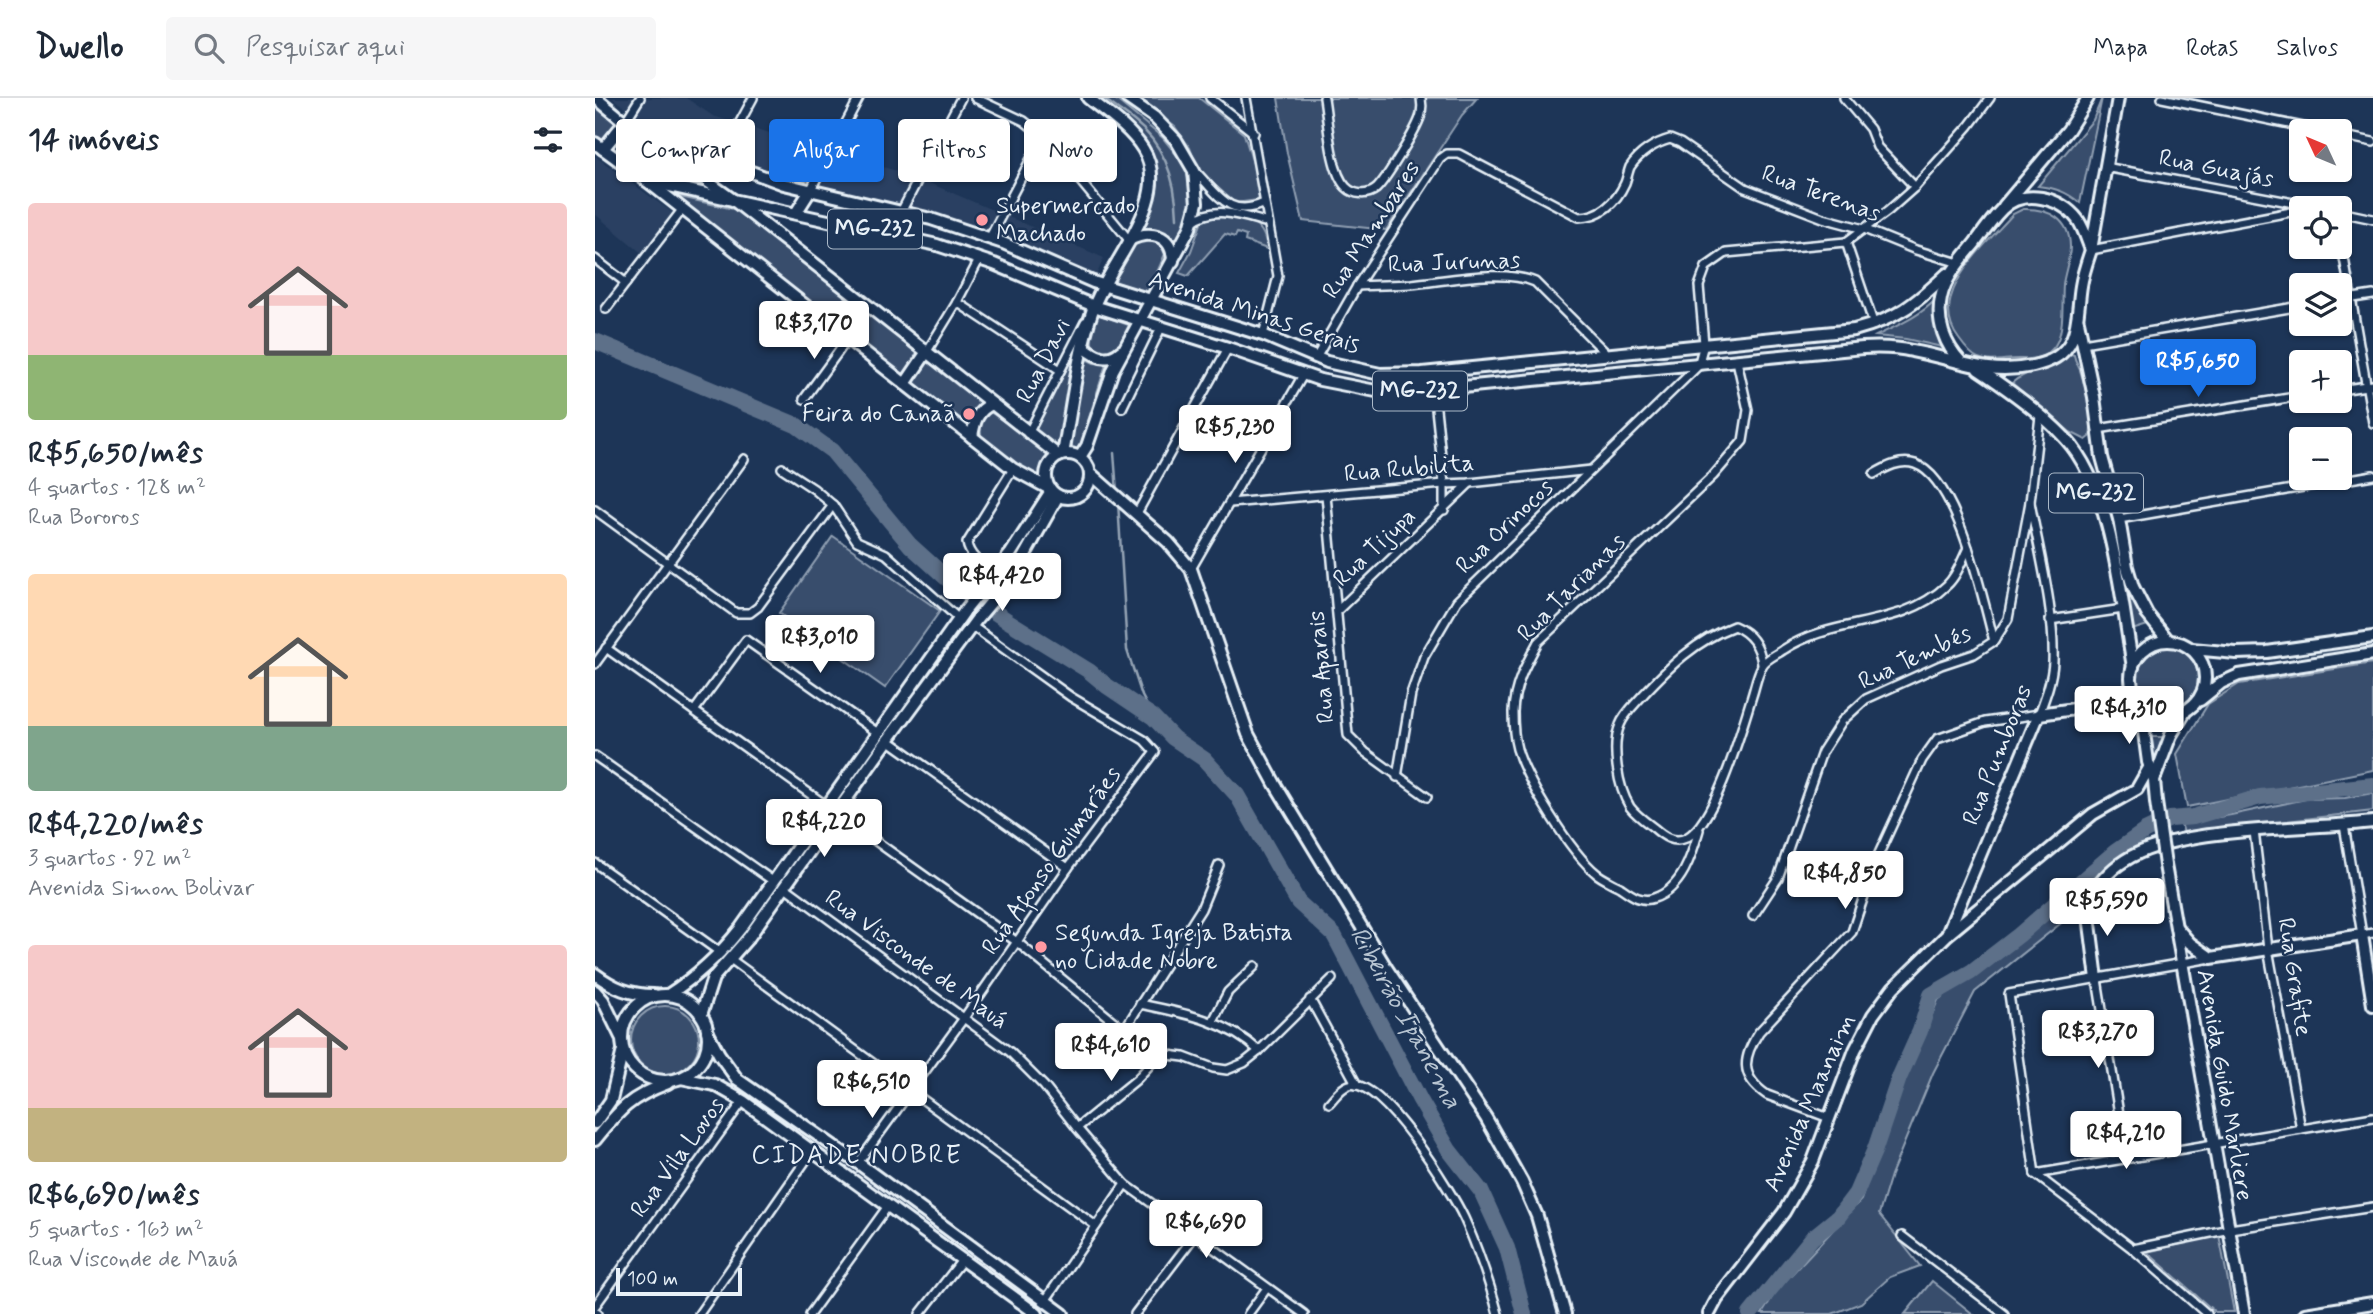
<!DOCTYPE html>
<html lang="pt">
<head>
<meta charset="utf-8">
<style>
  body { margin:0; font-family:Mynerve,sans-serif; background:#f6f6f7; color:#1f2937; height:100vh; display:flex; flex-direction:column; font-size:26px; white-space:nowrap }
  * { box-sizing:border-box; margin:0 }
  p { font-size:23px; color:#747a83 }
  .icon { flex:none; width:38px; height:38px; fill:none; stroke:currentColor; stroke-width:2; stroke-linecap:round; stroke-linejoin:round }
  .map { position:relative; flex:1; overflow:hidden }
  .panel { display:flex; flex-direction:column; background:#fff; width:595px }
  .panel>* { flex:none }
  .guide { position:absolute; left:21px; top:21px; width:665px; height:63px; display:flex; gap:14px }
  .needle { width:46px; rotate:314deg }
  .controls { position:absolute; left:1694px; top:21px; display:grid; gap:14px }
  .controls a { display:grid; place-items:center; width:63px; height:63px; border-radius:7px; background:#fff; box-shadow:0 2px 5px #0004; font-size:35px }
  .scale { position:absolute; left:21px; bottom:18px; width:126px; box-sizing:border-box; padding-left:7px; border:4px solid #e8f1f8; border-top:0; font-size:19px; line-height:24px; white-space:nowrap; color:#e8f1f8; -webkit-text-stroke:5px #1d3557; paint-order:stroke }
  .price { position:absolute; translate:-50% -60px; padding:0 16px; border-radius:7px; background:#fff; color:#222; font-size:23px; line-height:46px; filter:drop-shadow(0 2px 4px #0008) }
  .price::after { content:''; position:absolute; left:50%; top:42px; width:21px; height:16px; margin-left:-10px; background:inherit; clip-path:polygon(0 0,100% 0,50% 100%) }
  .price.current { background:#1a73e8; color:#fff }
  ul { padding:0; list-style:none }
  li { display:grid; align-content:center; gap:14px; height:371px; padding:0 28px }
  li span { display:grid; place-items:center; height:217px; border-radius:7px; color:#555 }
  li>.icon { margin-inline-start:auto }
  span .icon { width:126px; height:126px; fill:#fffc; stroke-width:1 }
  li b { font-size:30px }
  h2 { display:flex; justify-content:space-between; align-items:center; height:84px; padding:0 28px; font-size:30px }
  .pill { padding:0 24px; border-radius:7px; background:#fff; box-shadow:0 2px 5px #0004; font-size:24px; line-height:63px }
  .pill.current { background:#1a73e8; color:#fff }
  header { display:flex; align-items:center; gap:42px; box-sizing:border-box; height:98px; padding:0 35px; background:#fff; border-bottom:2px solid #e0e1e3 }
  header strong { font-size:33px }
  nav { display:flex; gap:38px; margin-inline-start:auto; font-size:24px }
  .search { width:490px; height:63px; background:#f6f6f7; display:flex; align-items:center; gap:18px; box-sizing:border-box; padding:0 24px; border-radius:7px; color:#747a83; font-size:26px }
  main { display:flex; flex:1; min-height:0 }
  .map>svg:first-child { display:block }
  .built { fill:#2a4162 }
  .green { fill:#374d6c; stroke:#909fb2; stroke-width:2 }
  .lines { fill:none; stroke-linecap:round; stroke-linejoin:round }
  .stream { stroke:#95a4b5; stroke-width:2.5 }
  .river { stroke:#5d7089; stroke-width:16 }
  .street-casing { stroke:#e8f1f8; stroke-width:12 }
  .secondary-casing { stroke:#e8f1f8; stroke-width:16 }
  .primary-casing { stroke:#e8f1f8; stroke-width:16 }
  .street { stroke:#1d3557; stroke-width:7 }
  .secondary { stroke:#1d3557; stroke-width:10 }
  .primary { stroke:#1d3557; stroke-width:10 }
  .secondary-bridge-casing { stroke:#e8f1f8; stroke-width:16; stroke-linecap:butt }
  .secondary-bridge { stroke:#1d3557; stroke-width:10 }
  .poi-dot { fill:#ff9aa2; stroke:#1d3557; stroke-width:2.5 }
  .labels { text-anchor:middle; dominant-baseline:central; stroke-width:5; stroke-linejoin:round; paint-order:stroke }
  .shield { fill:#1d3557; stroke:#abb9c8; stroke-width:2 }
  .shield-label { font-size:23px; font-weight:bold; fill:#e8f1f8 }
  .street-label { font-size:24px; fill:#e8f1f8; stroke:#1d3557 }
  .poi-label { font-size:24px; fill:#e8f1f8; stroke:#1d3557; text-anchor:start }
  .water-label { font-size:26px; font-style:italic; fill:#b7c4d1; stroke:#1d3557 }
  .neighbourhood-label { font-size:26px; letter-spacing:2px; fill:#e8f1f8; stroke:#1d3557 }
</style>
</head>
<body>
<header>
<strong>Dwello</strong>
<div class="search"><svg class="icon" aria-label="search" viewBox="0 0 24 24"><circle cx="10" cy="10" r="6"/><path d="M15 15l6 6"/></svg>Pesquisar aqui</div>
<nav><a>Mapa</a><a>Rotas</a><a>Salvos</a></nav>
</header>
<main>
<section class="panel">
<h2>14 imóveis<svg class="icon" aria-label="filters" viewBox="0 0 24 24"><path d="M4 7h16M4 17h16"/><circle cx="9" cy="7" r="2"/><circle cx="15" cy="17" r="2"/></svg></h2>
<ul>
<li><span style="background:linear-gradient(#f6c9c9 70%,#8fb573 0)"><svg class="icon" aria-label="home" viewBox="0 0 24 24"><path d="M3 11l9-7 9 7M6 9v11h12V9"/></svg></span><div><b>R$5,650/mês</b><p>4 quartos · 128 m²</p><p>Rua Bororos</p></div></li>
<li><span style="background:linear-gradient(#ffd9b3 70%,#7fa58c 0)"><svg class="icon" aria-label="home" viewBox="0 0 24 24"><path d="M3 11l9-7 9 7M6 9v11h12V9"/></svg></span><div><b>R$4,220/mês</b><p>3 quartos · 92 m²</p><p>Avenida Simon Bolivar</p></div></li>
<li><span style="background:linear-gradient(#f6c9c9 75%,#c2b280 0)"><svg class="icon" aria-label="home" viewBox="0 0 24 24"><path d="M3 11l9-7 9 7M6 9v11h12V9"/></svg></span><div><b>R$6,690/mês</b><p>5 quartos · 163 m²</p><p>Rua Visconde de Mauá</p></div></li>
</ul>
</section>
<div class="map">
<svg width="1778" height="1216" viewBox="0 0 1778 1216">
  <rect width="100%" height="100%" fill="#1d3557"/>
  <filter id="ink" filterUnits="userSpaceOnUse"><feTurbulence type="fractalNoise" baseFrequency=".0143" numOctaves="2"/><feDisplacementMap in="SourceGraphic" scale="14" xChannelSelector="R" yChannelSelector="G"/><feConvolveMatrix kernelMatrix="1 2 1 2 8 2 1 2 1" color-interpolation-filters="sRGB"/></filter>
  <g filter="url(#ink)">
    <g class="built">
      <polygon points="17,0 91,0 118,18 318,78 509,160 500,180 386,138 222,92 93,46 38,15"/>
      <polygon points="0,58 79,116 49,157 0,116"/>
    </g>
    <g class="green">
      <path d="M501,0H519L568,40L589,66L598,98L596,120L581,147C572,136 563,130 548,132L561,96L558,64Z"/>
      <polygon points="543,0 604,0 649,36 666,92 663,102 640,105 603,72 595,50 580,29"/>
      <polygon points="683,0 882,0 867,17 791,132 708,123 692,55"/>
      <path d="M1507,0L1485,105C1472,94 1461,90 1443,88L1498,22Z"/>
      <polygon points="0,5 23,23 7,46 0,41"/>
      <polygon points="32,30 111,91 54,80 14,51"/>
      <polygon points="72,96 143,112 323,255 307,280"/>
      <path d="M1428,111C1453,110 1475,121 1475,149C1475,161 1470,173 1468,186C1466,218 1475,264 1426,261C1412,260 1396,266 1383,260C1376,257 1369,248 1364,241C1330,197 1391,147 1418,116Z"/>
      <path d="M619,117C646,121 669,118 672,151L650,143L651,138L642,135L640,139L630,136L593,178L584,175L596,153L607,123Z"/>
      <polygon points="550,140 563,143 570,156 553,195 518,183 538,145"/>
      <path d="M1341,201L1339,219L1347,249L1311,241L1281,238C1303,227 1324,219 1341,201Z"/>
      <path d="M502,216L534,227L524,247L517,254C488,259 497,233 502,216Z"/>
      <polygon points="484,249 463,352 437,333"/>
      <path d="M1473,255L1479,257C1480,263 1483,267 1485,272C1491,291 1499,319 1495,339L1491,342L1475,334L1417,285C1433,270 1458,273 1473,255Z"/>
      <path d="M332,261L388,304C377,314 376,321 375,335L317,285Z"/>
      <polygon points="491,261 499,265 511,266 481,361 473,356"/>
      <polygon points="394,313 456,357 442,381 386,339 385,322"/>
      <polygon points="238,438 345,513 290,590 184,515"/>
      <polygon points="1529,484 1544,514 1556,526 1537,532"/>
      <circle cx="1571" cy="580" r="32"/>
      <polygon points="1778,565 1778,672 1592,709 1582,656 1613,606 1644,586"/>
      <polygon points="1552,639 1570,639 1561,658 1558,674"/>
      <polygon points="1778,695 1778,713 1589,735 1586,725 1636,717 1711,701 1750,700"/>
      <polygon points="1468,807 1475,818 1380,894 1338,975 1296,1077 1284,1116 1325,1168 1295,1179 1266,1205 1237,1216 1167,1216 1181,1193 1266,1102 1302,1002 1343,902"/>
      <circle cx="70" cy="942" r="34"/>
      <polygon points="1624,1137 1639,1214 1620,1214 1552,1154"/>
      <polygon points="1337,1183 1378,1216 1310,1216"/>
    </g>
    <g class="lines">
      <g class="stream">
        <path d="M508,0C518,8 529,15 539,23C570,47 581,82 582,120"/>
        <polyline points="519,355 522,394"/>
        <polyline points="523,404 532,552 547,598 558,619"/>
      </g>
      <g class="river">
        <polyline points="0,243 201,327 237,353 315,447 358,486 413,523 494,573 512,588 558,619 578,640 609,661 642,697 703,804 739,837 825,1002 854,1052 886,1093 912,1150 929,1216"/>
        <polyline points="1155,1216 1217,1140 1243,1119 1261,1095 1280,1051 1304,980 1325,933 1336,897 1376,874 1424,837 1520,754 1550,733 1575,721 1598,719 1665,699 1778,687"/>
      </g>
      <g class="street-casing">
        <g id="street">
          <polyline points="380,0 429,23 448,38 534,142"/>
          <polyline points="615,0 659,35"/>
          <polyline points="651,0 683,178 668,237"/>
          <path d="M729,0C733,23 735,73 751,89C759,97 772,98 781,91C790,83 824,28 826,16C827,11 827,5 826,0"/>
          <polyline points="1249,0 1275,31 1282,49 1320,89"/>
          <polyline points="1567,0 1728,33"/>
          <polyline points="30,24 45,0"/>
          <polyline points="1745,37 1778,44"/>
          <polyline points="124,63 158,0"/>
          <polyline points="1510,69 1725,110"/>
          <path d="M600,73C623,96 634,121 669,105"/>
          <polyline points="215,93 264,0"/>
          <polyline points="306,114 366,0"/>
          <polyline points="1745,114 1778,121"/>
          <path d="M597,124C620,106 648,118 673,125"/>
          <polyline points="1745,137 1778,325"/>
          <polyline points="394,141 448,38"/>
          <polyline points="1251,144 1293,113 1320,89 1374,28 1395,0"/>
          <polyline points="1251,144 1279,227"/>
          <polyline points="1496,152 1706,112"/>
          <polyline points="0,161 31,185"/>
          <path d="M762,188C780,187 798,187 816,186C851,183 907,170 940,184L1012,256"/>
          <polyline points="1745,202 1778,197"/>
          <polyline points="362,204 465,272"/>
          <polyline points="11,211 87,112"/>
          <polyline points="1488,245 1706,208"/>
          <polyline points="331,255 362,204 385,160"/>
          <path d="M721,260L762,188L845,61L852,56H864L984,119C1005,119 1021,105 1030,85C1032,80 1033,74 1035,69C1044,55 1060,45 1075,41L1085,45L1150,90L1228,120L1269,131L1321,152L1364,165"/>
          <polyline points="839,292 849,386 849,412"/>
          <polyline points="1745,292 1778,287"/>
          <polyline points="209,301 252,242"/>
          <polyline points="527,310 567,228"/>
          <polyline points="1503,331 1706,298"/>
          <polyline points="433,336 490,224"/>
          <polyline points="187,370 219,391 238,407 262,443 291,456 364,521"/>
          <path d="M1279,376C1291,369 1306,361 1320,366C1363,381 1388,502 1399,543"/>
          <polyline points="731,397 753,637 770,654 832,699"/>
          <polyline points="635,405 849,386 875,385 996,372"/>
          <polyline points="0,412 141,515 155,515 163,509 238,407"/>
          <polyline points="541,417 633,250"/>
          <polyline points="1524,421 1778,377"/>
          <polyline points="596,471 708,277"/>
          <path d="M399,475C388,467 374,459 372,445L418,371"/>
          <polyline points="742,513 875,385"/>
          <polyline points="1455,522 1528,511"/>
          <polyline points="11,550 422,844 529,932 565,956 589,959 618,970 632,972 649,965 664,953 737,881"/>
          <polyline points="0,566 149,361"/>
          <path d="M1167,566C1165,549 1156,535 1139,528C1101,542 1074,569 1047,598C1040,606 1029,616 1025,627C1016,648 1023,690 1035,709C1041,717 1051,724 1059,730C1068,738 1079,746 1091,740C1120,726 1147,630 1157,598C1160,589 1162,577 1167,568C1170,561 1181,557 1188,552C1239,518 1306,532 1352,487C1362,478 1367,462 1373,450"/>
          <polyline points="99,613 151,542 283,635"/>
          <polyline points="293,642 473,770"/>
          <polyline points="0,658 178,783"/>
          <polyline points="802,679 816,596 829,559 862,503 1103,268 1109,246 1104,188 1111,169 1131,155 1251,144"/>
          <polyline points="1749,727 1767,837 1778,835"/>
          <path d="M1104,732C1097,757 1087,791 1059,800C1046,805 1035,796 1025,789C1017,785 1009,781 1002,776C975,754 932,684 922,651C919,640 918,624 918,614C919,587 931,566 943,544L1118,378L1148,343L1153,312L1142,263"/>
          <polyline points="1659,733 1673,851 1706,1031"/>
          <polyline points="0,765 126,855"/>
          <polyline points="190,789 415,954 449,988 482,1030 530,1086 709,1216"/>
          <polyline points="1158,818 1183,780 1227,654 1247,623 1271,601 1346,567 1379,556 1399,543 1413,521 1435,404 1445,318"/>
          <polyline points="134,860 501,1128"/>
          <polyline points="1502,881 1531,1059"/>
          <polyline points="715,901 762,987"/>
          <path d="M545,906C588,915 631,922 664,953"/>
          <polyline points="618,923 633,894 660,868"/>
          <polyline points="529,932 606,811 624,767"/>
          <path d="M734,1005C740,999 745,990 754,987C786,978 857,1094 869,1120C881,1146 896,1189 903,1216"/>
          <path d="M1234,1020L1172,997C1144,978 1148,959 1164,934L1257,834L1281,762L1327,662L1342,641L1390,624L1444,616C1450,600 1457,582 1458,564C1460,513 1444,454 1435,404"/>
          <polyline points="482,1030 541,982 565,956"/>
          <polyline points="263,1065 369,920 473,770 560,654 549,642 476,599 377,528"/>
          <polyline points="1440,1076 1414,896 1616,860"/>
          <polyline points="1440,1076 1778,1019"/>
          <polyline points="1440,1076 1538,1151 1612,1216"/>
          <polyline points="1307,1138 1409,1216"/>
          <polyline points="1538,1151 1635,1131 1778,1109"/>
          <polyline points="450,1203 530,1086"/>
          <polyline points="0,1208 148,1003"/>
          <polyline points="0,1214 3,1216"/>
          <polyline points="104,1216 218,1052"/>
          <polyline points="215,1216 293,1108"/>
          <polyline points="325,1216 368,1161"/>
          <polyline points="540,1216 601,1136"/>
          <polyline points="653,1216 672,1190"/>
        </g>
      </g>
      <g class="secondary-casing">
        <g id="secondary">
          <polyline points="39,31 137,101 464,358"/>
          <polyline points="52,83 418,371 453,390"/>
          <polyline points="1409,108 1473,32 1493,0"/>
          <path d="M534,142C554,132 577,135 578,163"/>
          <polyline points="1496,152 1523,0"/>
          <path d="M488,248C500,259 513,265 526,253"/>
          <polyline points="310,286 331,255"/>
          <path d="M377,339C379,325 382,312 397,306"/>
          <circle cx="473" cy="378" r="22"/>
          <path d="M468,356C477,308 482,257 498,211C514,164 579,100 548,51C535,30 512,15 493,0"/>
          <polyline points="485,359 492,348 518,272 595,130 602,105 599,73 581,42 559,19 532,0"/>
          <polyline points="495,375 573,444 596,471 653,636 680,686 792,871 891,1020 927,1084 942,1118 970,1216"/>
          <polyline points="1545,605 1553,664 1559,682 1561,704"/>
          <polyline points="1559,682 1576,637 1590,614"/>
          <polyline points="1570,767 1649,1216"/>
          <polyline points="1581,829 1595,845 1616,860 1767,837 1778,907"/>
          <polyline points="1353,834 1444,616 1543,602"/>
          <path d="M0,876C19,890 35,897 59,897"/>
          <path d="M1502,881L1492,802C1503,787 1513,773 1529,763C1583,727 1712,732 1778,724"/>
          <polyline points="0,893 8,902 26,939"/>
          <circle cx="70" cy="940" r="43"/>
          <path d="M73,897C102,878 124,858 145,831L369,514L416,455L456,393"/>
          <polyline points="106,917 118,880 154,839 293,642 382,521 408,490 427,462 463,398"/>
          <polyline points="112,933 124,956 142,981 263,1065 468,1216"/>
          <polyline points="86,980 120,987 148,1003 442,1216"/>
          <polyline points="0,1025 16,1002 28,952"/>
          <path d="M0,1042C25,1011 35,999 73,985"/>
          <polyline points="1114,1216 1122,1201 1189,1114 1218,1063 1260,952 1278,917 1298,890 1352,837 1498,716 1542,691 1554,670"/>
          <polyline points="1710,1216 1778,1205"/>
        </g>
      </g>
      <g class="primary-casing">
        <g id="primary">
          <path d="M1,0L30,24L91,50L189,86L336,121L408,145L498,184L668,237L732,264L785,276L827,275L1259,232C1302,221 1320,206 1352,176"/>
          <path d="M0,45L52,83L342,147L399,166L499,208L633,250L725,282L786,294L827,293L1268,250C1285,249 1300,249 1317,253C1362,261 1391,278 1438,268C1455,264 1469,258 1477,241C1484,225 1483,206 1486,188C1488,175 1492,164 1496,152C1492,142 1489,131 1483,122C1466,99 1428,90 1407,111C1397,121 1388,134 1380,145C1367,161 1350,179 1346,200C1341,224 1350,247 1366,264"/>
          <polyline points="8,51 30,24"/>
          <polyline points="201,115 215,93"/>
          <polyline points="1483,223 1499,299 1507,359 1524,421 1532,469 1538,489 1552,516 1573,542"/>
          <path d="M1383,271C1410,289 1449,317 1471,341C1518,393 1526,502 1538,569"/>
          <circle cx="1573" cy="580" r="37"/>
          <polyline points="1597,551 1641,555 1672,554 1778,539"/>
          <polyline points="1605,602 1626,585 1644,577 1778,556"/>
        </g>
      </g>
      <use href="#street" class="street"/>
      <use href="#secondary" class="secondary"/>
      <use href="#primary" class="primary"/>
      <g class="secondary-bridge-casing">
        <polyline id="secondary-bridge" points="1561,704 1570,767"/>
      </g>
      <use href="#secondary-bridge" class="secondary-bridge"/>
    </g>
  </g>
  <g class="poi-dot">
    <circle cx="387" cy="122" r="7"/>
    <circle cx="374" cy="316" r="7"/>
    <circle cx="446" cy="849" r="7"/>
  </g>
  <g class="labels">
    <g class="shield">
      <rect x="233" y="111.5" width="94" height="39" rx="5"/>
      <rect x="778" y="273.5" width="94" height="39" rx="5"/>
      <rect x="1454" y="375.5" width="94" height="39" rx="5"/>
    </g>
    <g class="shield-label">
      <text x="280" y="131">MG-232</text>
      <text x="825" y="293">MG-232</text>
      <text x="1501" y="395">MG-232</text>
    </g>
    <g class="street-label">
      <text transform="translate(1621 71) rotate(11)">Rua Guajás</text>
      <text transform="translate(1226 96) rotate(20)">Rua Terenas</text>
      <text transform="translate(777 132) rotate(-57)">Rua Mambares</text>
      <text transform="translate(859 165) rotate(-2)">Rua Jurunas</text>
      <text transform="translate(659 215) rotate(18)">Avenida Minas Gerais</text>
      <text transform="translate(449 263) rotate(-63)">Rua Davi</text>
      <text transform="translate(814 371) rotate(-5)">Rua Rubilita</text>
      <text transform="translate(910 429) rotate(-44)">Rua Orinocos</text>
      <text transform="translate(780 450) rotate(-43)">Rua Tijupa</text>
      <text transform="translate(977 490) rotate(-45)">Rua Tarianas</text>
      <text transform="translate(1320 560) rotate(-25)">Rua Tembés</text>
      <text transform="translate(727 569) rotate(-95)">Rua Aparais</text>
      <text transform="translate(1403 657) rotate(-68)">Rua Pumboras</text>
      <text transform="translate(457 763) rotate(-55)">Rua Afonso Guimarães</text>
      <text transform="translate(321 862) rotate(36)">Rua Visconde de Mauá</text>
      <text transform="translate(1699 879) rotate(81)">Rua Grafite</text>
      <text transform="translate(1629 987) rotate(80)">Avenida Guido Marliere</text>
      <text transform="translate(1215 1005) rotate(-66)">Avenida Maanaim</text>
      <text transform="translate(83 1060) rotate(-54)">Rua Vila Lovos</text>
    </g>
    <g class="poi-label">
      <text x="401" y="108">Supermercado<tspan x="401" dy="28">Machado</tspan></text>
      <text x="360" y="316" text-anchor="end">Feira do Canaã</text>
      <text x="460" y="835">Segunda Igreja Batista<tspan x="460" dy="28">no Cidade Nobre</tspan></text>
    </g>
    <g class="water-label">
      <text transform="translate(810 920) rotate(61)">Ribeirão Ipanema</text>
    </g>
    <g class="neighbourhood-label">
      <text x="262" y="1058">CIDADE NOBRE</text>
    </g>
  </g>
</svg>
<div class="controls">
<a><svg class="needle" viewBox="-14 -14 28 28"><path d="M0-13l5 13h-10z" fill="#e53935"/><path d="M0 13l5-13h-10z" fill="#747a83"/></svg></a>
<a><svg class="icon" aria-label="locate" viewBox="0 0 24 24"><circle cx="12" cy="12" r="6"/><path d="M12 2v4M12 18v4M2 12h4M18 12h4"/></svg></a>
<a><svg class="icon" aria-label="layers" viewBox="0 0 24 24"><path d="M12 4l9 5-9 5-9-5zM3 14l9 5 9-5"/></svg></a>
<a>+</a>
<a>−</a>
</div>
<div class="scale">100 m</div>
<b class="price" style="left:219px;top:263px">R$3,170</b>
<b class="price current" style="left:1603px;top:301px">R$5,650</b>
<b class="price" style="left:640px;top:367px">R$5,230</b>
<b class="price" style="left:407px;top:515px">R$4,420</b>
<b class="price" style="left:225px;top:577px">R$3,010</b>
<b class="price" style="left:1534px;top:648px">R$4,310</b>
<b class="price" style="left:229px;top:761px">R$4,220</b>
<b class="price" style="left:1250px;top:813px">R$4,850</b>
<b class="price" style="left:1512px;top:840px">R$5,590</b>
<b class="price" style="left:1503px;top:972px">R$3,270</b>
<b class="price" style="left:516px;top:985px">R$4,610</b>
<b class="price" style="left:277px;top:1022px">R$6,510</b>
<b class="price" style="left:1531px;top:1073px">R$4,210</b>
<b class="price" style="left:611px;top:1162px">R$6,690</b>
<div class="guide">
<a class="pill">Comprar</a>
<a class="pill current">Alugar</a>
<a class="pill">Filtros</a>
<a class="pill">Novo</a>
</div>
</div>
</main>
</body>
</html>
